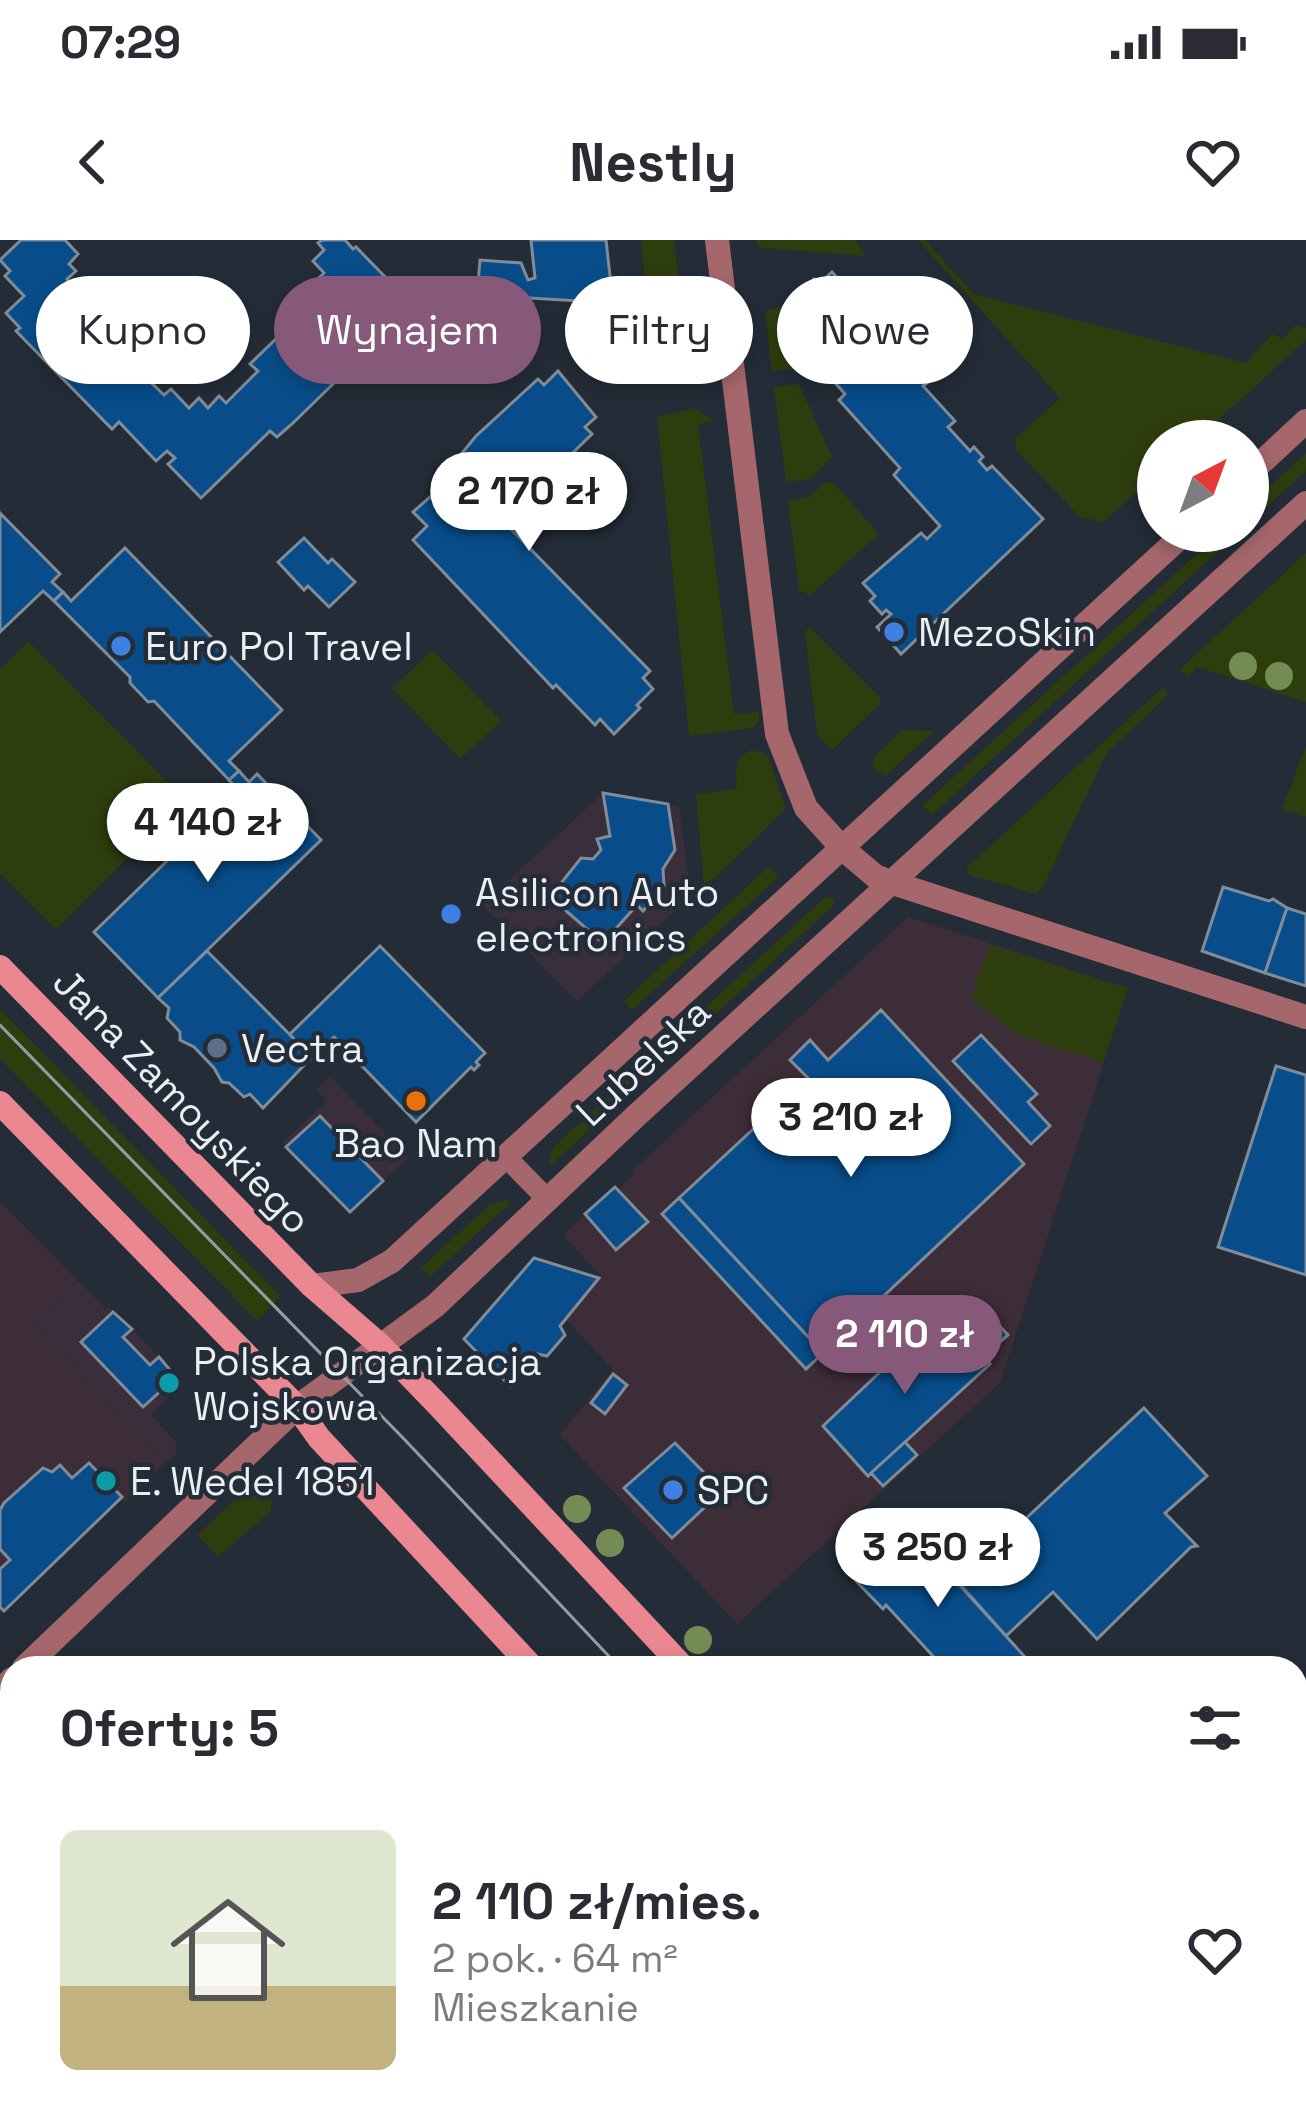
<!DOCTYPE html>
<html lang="pl">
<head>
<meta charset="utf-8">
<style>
  body { margin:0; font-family:"Space Grotesk",sans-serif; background:#f2f2f3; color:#2b2b33; height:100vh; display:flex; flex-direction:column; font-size:45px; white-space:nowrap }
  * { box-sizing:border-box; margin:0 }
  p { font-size:39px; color:#7c7c81 }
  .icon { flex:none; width:66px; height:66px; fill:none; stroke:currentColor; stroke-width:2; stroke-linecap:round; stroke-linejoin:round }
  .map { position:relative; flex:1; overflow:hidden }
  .side { position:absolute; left:0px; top:1416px; width:1308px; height:468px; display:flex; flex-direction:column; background:#fff; border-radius:36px 36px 0 0; box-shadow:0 6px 18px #0003 }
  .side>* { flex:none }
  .guide { position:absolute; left:36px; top:36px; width:1236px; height:108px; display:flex; gap:24px }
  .needle { width:78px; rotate:41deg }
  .buttons { position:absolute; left:1137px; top:180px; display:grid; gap:24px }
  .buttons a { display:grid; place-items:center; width:132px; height:132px; border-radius:50%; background:#fff; box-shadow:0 6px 18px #0003; font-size:60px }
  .price { position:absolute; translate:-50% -102px; padding:0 27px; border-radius:42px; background:#fff; color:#222; font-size:39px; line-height:78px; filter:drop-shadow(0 3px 6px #0008) }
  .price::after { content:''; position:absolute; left:50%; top:72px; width:36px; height:27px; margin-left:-18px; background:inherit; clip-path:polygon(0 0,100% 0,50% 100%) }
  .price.on { background:#865879; color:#fff }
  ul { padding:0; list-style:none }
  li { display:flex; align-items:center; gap:36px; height:300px; padding:0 60px }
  li span { display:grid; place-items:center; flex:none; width:336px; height:240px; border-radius:18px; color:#555 }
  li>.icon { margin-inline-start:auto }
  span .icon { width:144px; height:144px; fill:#fffc; stroke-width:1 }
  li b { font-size:51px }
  h2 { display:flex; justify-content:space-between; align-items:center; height:144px; padding:0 60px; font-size:51px }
  .chip { padding:0 42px; border-radius:54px; background:#fff; box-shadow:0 6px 18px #0003; font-size:42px; line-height:108px }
  .chip.on { background:#865879; color:#fff }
  .status { display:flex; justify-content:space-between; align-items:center; height:84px; padding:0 60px; background:#fff; direction:ltr }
  .status svg { height:33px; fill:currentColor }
  header { display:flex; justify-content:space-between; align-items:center; height:156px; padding:0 60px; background:#fff; font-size:54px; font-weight:700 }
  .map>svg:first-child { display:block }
  .commercial { fill:#3a2e3c }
  .industrial { fill:#3d2d38 }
  .green { fill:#2e3d0d }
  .building { fill:#084d8a; stroke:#808c98; stroke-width:3 }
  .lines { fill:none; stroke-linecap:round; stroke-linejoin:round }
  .service { stroke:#a5676c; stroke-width:21 }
  .minor { stroke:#a5676c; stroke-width:24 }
  .tertiary { stroke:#a5676c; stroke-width:24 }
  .secondary { stroke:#ea8791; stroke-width:24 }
  .tram { stroke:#949ca5; stroke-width:3 }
  .tree { fill:#738c53 }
  .shop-dot { fill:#3f7fe0; stroke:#232c37; stroke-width:4.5 }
  .service-dot { fill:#5c6f8a; stroke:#232c37; stroke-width:4.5 }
  .food-dot { fill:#e8710a; stroke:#232c37; stroke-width:4.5 }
  .culture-dot { fill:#0f9aa8; stroke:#232c37; stroke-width:4.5 }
  .labels { text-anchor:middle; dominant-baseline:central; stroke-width:9; stroke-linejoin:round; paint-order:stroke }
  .poi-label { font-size:39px; fill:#e9eff7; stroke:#232c37; text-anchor:start }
  .street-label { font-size:39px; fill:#e9eff7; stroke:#232c37 }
</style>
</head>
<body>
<div class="status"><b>07:29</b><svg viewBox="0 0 49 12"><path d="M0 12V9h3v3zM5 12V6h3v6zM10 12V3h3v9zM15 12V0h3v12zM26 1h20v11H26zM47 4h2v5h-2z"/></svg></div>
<header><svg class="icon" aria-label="back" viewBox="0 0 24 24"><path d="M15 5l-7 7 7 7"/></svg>Nestly<svg class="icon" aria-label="heart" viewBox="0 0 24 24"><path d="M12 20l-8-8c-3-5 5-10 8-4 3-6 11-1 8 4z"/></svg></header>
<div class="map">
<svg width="1306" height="1884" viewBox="0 0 1306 1884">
  <rect width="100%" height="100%" fill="#232c37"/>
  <g class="commercial">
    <polygon points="603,553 679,566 691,656 577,761 482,665"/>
    <polygon points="331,837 408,918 350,972 282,903 327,861 316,849"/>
    <polygon points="77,1040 106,1069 109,1067 128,1084 182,1144 151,1175 176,1202 176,1214 166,1222 34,1084"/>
  </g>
  <g class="industrial">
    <polygon points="908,677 1128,748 1000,1143 737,1384 560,1195 613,1130 566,1079 601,1036 563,995 615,947 619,949 634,934 633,930"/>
    <polygon points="0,961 77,1040 34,1084 166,1222 125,1262 121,1258 0,1374"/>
  </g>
  <g class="green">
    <polygon points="641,0 674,0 684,82 713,81 717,126 705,136 652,124"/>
    <polygon points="757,0 856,0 866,16 764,8 757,6"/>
    <polygon points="918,0 925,0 974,54 1246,123 1272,94 1283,99 1296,85 1306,88 1306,100 1195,201 1158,201 1158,233 1103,282 1080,277 1017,211 1015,199 1060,158"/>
    <polygon points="784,66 802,86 810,114 797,121 796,129 772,131 765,71"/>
    <polygon points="799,144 832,217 810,239 786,242 774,147"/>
    <polygon points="696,168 714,181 698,184 734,474 759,472 759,481 753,488 689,496 657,177"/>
    <polygon points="1306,213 1306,231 1248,284 1248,267"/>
    <polygon points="825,242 834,243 879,294 810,355 799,350 788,260 809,257"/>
    <polygon points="1222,291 1240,291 933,574 922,566"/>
    <polygon points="1306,313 1306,462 1197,427 1187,437 1180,429"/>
    <polygon points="810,387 881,458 880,464 832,510 817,494 805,392"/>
    <polygon points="28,401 185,560 56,689 0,633 0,430"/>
    <polygon points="433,410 501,481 460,519 392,448"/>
    <polygon points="1162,448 1169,454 1106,514 1042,649 1036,654 969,635 966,628 974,621"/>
    <polygon points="902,490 934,491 885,536 872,525 875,516"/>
    <polygon points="1306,506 1306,577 1282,569"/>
    <path d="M752,510L766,514L770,521L786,569L704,648L696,554L737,549C736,532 733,517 752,510Z"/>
    <polygon points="768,627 779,637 632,770 624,761"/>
    <polygon points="830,657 834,660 833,666 549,927 550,915 556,905 824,658"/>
    <polygon points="990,705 1128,748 1103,823 1015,794 971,758"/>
    <polygon points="0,769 280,1056 257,1081 0,819"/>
    <polygon points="506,960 511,962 430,1037 421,1028 489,965"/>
    <polygon points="257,1240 272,1255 271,1271 218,1317 197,1295"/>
    <polygon points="1306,1473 1306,1700 1296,1709 1296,1482"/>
    <polygon points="293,1872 455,1872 442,1884 279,1884"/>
  </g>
  <g class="building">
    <polygon points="21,0 65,0 78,14 69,24 76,31 67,39 83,56 75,64 79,69 72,75 90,93 97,87 101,91 110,83 141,115 132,124 164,155 171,149 189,168 199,158 208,168 219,156 226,163 258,131 250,124 283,92 290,100 295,96 302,103 320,85 313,78 318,74 310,66 326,50 317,40 324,33 313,21 324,10 318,3 322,0 345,0 353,9 356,7 391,43 368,66 387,85 372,99 376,102 292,184 277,197 270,191 201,258 168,224 175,218 167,211 156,221 119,182 112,189 16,91 20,88 6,73 24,56 5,36 10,31 0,20"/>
    <polygon points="531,0 606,0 613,63 477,55 480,20 521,23 528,40 535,38"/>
    <polygon points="832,32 845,47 850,43 874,68 868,73 900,108 894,114 914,136 919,132 928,142 923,146 955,181 948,187 970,211 974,207 983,217 979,221 987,230 992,226 1043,279 901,414 877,387 891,374 886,370 882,374 870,361 875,356 863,343 921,293 927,299 940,286 894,235 900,228 839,160 845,154 792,95 802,86 784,66 814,39 819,44"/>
    <polygon points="558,131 596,177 585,187 592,194 503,281 650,431 643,438 653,449 637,465 640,468 614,494 600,479 595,485 556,445 553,448 413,300 427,286 413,272 465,226 458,218 476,196 538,139 544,145"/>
    <polygon points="0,273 60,334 52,342 63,352 54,361 43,351 0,392"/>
    <polygon points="304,298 328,323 332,319 355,342 329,367 308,346 304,350 278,322"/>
    <polygon points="125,308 282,470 229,521 239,531 229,540 154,461 148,462 130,443 130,437 54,361 63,352 71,361"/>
    <polygon points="239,531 249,542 257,534 321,600 158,758 94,692 239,551 229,540"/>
    <polygon points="603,553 668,564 675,610 663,629 664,646 643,671 637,665 603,703 550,657 581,618 593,619 601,610 597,599 610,596"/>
    <polygon points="1223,647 1269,661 1273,659 1287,668 1265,733 1202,711"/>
    <polygon points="1287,668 1306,674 1306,746 1265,733"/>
    <polygon points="380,706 485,813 476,822 479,825 474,830 471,827 416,882 334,797 312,817 289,795"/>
    <polygon points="207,711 312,817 263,868 250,854 244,857 229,843 222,842 214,828 194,807 180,800 180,792 167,778 169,768 158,758"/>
    <polygon points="881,770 1024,924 823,1113 679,958 808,838 790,820 810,800 828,820"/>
    <polygon points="981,795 1037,854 1028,862 1050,886 1031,904 953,821"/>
    <polygon points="1276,826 1306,835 1306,1035 1218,1007"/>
    <polygon points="320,876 383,941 350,972 286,907"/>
    <polygon points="615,947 648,982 616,1010 585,974"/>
    <polygon points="679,958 823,1113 806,1129 662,974"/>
    <polygon points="534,1018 599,1038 560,1086 565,1095 547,1116 537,1114 510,1146 464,1099"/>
    <polygon points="113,1072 132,1089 123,1097 150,1125 159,1117 176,1137 143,1167 81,1102"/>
    <polygon points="986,1072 1008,1095 983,1117 962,1093"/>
    <polygon points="932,1083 947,1101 959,1091 990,1124 868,1236 823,1186"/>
    <polygon points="613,1134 627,1145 605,1174 591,1163"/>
    <polygon points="1144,1168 1207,1236 1165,1273 1197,1306 1191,1307 1097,1399 1053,1352 1006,1396 958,1342"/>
    <polygon points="905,1202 917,1215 883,1246 871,1233"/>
    <polygon points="675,1203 722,1251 672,1298 624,1248"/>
    <polygon points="89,1223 122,1257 4,1371 0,1367 0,1329 10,1320 0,1309 0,1270 4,1263 43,1228 52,1232 60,1225 72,1238"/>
    <polygon points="912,1290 912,1293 1035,1428 944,1428 886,1365 883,1369 856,1341"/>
    <polygon points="12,1552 12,1703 0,1714 0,1564"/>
    <polygon points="1173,1872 1230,1872 1217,1884 1184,1884"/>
    <polygon points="1230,1872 1285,1872 1296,1884 1217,1884"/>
  </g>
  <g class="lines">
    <polyline class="service" points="506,917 548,960"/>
    <g class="minor">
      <polyline points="717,0 777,494 806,568 842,608 875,636 893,643 1306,777"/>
      <polyline points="24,1428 297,1167"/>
      <polyline points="0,1451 12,1439"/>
    </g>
    <g class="tertiary">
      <polyline points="1248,235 1306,181"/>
      <polyline points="312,1046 358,1040 392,1021 1187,291"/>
      <polyline points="297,1167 435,1066 637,875 1306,263"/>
    </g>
    <g class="secondary">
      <polyline points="0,727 312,1046 380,1105 439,1166 684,1428"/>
      <polyline points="0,863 297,1167 319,1198 533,1428"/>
      <polyline points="958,1872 968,1884"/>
      <polyline points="1094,1872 1105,1884"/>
    </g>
    <g class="tram">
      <polyline points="0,785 405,1200 620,1428"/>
      <polyline points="1007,1872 1018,1884"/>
    </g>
  </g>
  <g class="tree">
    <circle cx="1243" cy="426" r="14"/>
    <circle cx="1279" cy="436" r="14"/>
    <circle cx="577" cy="1269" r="14"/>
    <circle cx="610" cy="1303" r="14"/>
    <circle cx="698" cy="1400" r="14"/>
  </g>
  <g class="shop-dot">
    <circle cx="894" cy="392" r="12"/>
    <circle cx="121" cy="406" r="12"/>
    <circle cx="451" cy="674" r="12"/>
    <circle cx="673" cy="1250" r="12"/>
  </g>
  <circle class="service-dot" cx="217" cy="808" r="12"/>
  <circle class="food-dot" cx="416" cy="861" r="12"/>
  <g class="culture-dot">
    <circle cx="169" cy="1143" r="12"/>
    <circle cx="106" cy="1241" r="12"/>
  </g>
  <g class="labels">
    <g class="poi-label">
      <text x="918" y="392">MezoSkin</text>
      <text x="145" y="406">Euro Pol Travel</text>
      <text x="475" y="652">Asilicon Auto<tspan x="475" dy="45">electronics</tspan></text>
      <text x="241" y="808">Vectra</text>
      <text x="416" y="903" text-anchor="middle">Bao Nam</text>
      <text x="193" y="1121">Polska Organizacja<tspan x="193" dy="45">Wojskowa</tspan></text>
      <text x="130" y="1241">E. Wedel 1851</text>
      <text x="697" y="1250">SPC</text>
    </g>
    <g class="street-label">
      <text transform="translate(643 822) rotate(-43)">Lubelska</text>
      <text transform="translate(182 861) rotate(46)">Jana Zamoyskiego</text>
    </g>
  </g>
</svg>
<div class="buttons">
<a><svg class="needle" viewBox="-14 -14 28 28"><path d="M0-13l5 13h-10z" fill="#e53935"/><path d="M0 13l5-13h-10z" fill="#7c7c81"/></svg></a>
</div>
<b class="price" style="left:529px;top:314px">2 170 zł</b>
<b class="price" style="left:208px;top:645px">4 140 zł</b>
<b class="price" style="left:851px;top:940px">3 210 zł</b>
<b class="price on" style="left:905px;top:1157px">2 110 zł</b>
<b class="price" style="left:938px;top:1370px">3 250 zł</b>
<div class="guide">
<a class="chip">Kupno</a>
<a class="chip on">Wynajem</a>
<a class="chip">Filtry</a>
<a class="chip">Nowe</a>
</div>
<section class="side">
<h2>Oferty: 5<svg class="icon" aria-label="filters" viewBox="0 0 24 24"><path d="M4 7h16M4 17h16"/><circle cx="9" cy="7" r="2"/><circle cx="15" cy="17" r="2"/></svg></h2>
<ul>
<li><span style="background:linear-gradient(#dfe7d0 65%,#c2b280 0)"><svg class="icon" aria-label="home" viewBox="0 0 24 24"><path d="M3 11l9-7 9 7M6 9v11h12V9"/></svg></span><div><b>2 110 zł/mies.</b><p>2 pok. · 64 m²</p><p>Mieszkanie</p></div><svg class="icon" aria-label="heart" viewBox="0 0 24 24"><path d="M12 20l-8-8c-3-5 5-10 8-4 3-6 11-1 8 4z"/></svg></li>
</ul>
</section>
</div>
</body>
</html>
